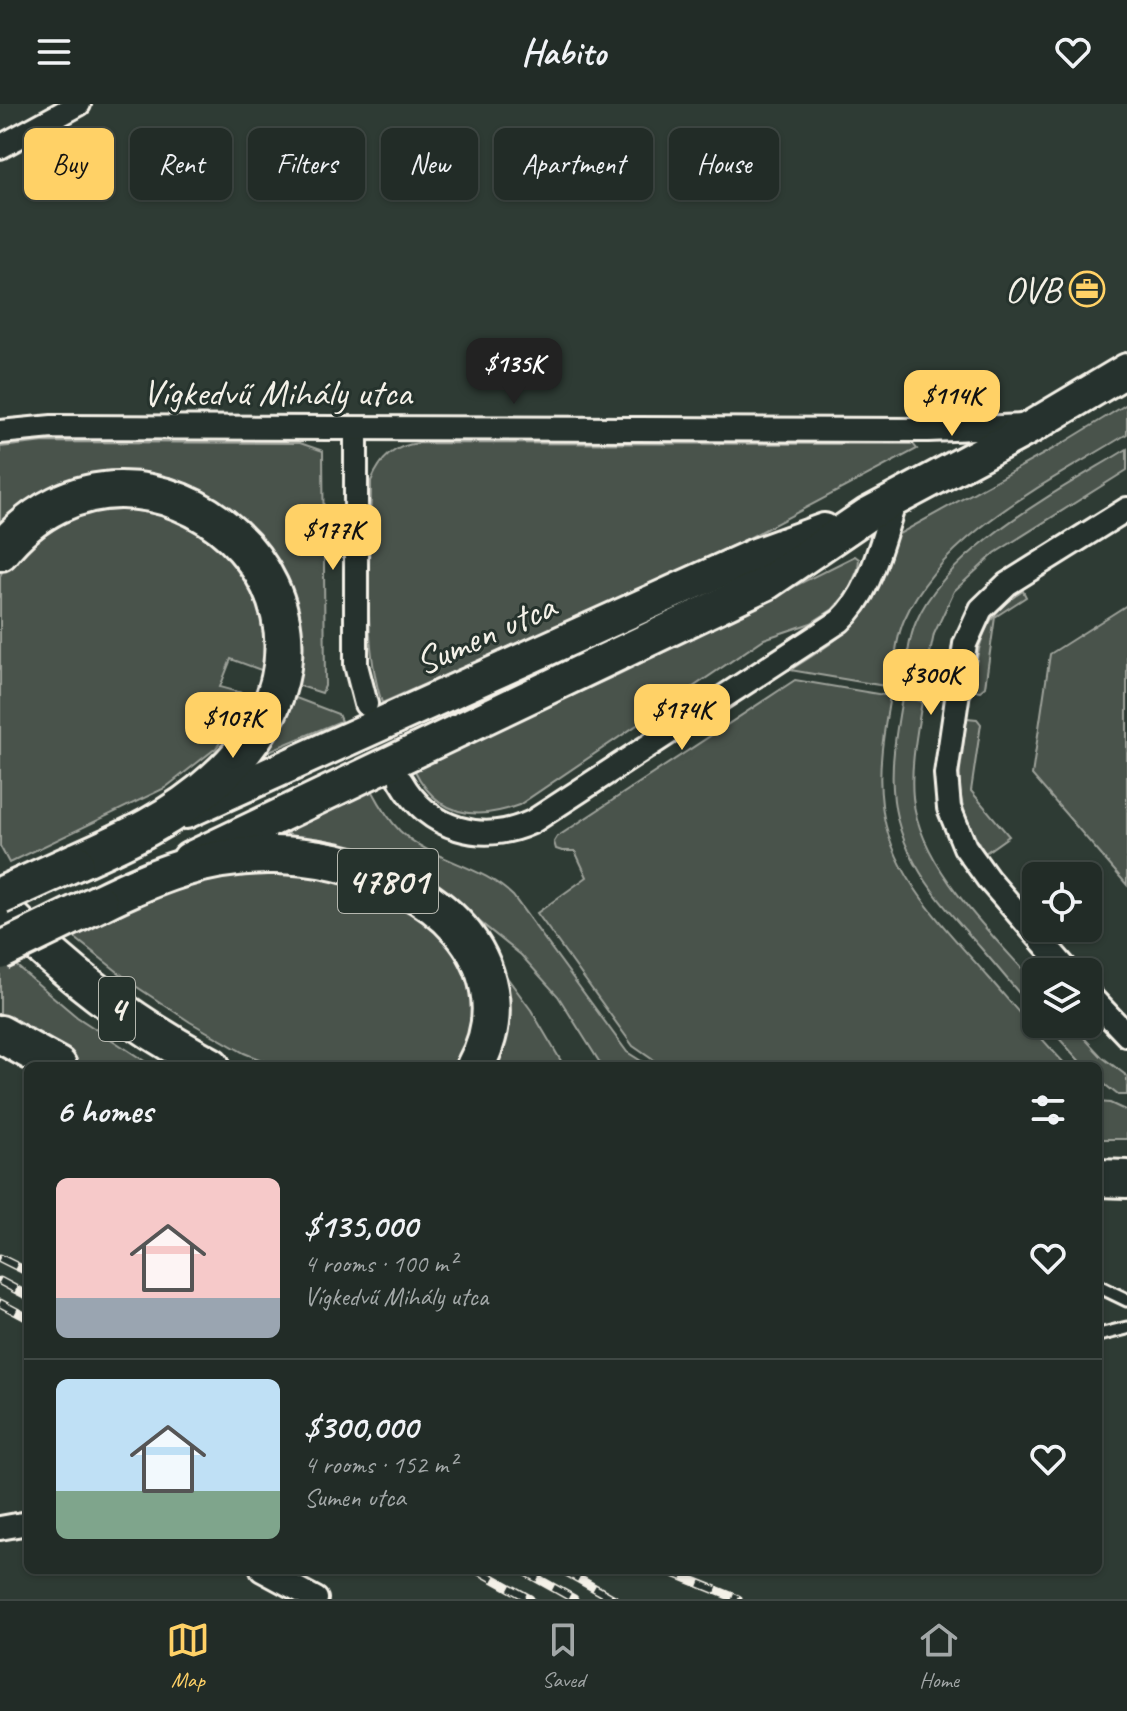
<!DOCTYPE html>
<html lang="en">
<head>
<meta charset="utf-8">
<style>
  body { margin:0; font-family:Caveat,sans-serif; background:#2e3833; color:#f1f3f6; height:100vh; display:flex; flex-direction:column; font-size:30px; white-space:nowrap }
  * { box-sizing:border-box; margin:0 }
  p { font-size:26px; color:#a2a7a7 }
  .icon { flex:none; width:44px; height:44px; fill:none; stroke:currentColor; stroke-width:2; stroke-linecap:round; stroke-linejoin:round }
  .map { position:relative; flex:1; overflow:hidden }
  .panel { position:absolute; left:24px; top:958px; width:1078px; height:512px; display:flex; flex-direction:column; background:#222c27; border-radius:12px; box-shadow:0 2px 6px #0004,0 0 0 2px #3f4844 }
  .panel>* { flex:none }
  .guide { position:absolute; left:24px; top:24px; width:1080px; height:72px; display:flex; gap:16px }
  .controls { position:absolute; left:1022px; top:758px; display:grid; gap:16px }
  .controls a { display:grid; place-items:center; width:80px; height:80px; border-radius:12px; background:#222c27; box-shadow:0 2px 6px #0004,0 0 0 2px #3f4844; font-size:40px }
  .price { position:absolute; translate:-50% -68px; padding:0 18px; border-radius:16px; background:#ffd166; color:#111; font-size:26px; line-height:52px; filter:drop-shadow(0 2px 4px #0008) }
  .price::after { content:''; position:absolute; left:50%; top:48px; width:24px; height:18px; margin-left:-12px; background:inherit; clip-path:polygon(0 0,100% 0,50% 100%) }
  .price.current { background:#222; color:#fff }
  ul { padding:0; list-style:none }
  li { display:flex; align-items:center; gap:24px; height:200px; padding:0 32px }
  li+li { border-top:2px solid #3f4844 }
  li span { display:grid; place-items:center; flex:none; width:224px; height:160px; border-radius:12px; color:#555 }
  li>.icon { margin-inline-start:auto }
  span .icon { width:96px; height:96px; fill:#fffc; stroke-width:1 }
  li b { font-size:34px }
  h2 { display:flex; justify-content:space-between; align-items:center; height:96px; padding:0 32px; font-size:34px }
  .pill { padding:0 28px; border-radius:12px; background:#222c27; box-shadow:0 2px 6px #0004,0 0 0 2px #3f4844; font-size:28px; line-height:72px }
  .pill.current { background:#ffd166; color:#111 }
  header { display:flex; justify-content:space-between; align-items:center; height:104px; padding:0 32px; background:#222c27; font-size:36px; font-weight:700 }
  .tab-bar { display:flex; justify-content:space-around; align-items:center; height:112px; border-top:2px solid #3f4844; background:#222c27; font-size:22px; color:#a2a7a7 }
  .tab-bar a { display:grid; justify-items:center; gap:4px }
  .tab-bar .current { color:#ffd166 }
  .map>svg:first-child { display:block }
  .green { fill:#48524c; stroke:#9ea29a; stroke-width:2 }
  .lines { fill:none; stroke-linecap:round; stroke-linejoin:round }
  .lane-casing { stroke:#f4f1e8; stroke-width:17 }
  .street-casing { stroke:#f4f1e8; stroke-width:28 }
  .secondary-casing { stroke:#f4f1e8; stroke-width:38 }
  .primary-casing { stroke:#f4f1e8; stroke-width:42 }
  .lane { stroke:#26332d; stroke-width:11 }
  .street { stroke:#26332d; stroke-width:22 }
  .secondary { stroke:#26332d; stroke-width:32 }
  .primary { stroke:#26332d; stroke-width:36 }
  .rail-casing { stroke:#f4f1e8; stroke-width:9 }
  .rail { stroke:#26332d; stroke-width:6; stroke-dasharray:18; stroke-linecap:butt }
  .primary-bridge-casing { stroke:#f4f1e8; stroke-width:42; stroke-linecap:butt }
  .primary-bridge { stroke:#26332d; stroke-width:36 }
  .labels { text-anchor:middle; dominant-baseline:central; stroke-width:6; stroke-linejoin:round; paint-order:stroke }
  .shield { fill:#26332d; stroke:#b6b8b0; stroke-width:2 }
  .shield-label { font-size:36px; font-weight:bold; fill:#f4f1e8 }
  .poi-label { font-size:38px; fill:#f4f1e8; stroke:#26332d; text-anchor:end }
  .street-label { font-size:38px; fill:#f4f1e8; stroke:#26332d }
</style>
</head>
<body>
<header><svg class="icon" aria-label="menu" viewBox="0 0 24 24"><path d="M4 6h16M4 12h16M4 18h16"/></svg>Habito<svg class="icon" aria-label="heart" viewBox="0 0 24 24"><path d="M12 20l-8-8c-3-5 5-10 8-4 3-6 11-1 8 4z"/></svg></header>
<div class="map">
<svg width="1127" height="1495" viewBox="0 0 1127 1495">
  <rect width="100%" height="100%" fill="#2e3b34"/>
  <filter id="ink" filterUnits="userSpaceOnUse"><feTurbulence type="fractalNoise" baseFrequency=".0125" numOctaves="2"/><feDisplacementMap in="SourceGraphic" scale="16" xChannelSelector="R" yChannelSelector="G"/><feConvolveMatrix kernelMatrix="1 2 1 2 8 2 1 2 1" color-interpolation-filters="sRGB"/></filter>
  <g filter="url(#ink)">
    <g class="green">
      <path d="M1127,300V330C1050,378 942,429 904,516C895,537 895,561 891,583L790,566C824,544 862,524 878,485C885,466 883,447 897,431L1060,341Z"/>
      <polygon points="45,338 300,339 323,347 325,582 322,589 291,579 289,499 162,377 0,427 0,343"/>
      <path d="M419,339L913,340L917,345L745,436L636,487L382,599C361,536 371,445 371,377C381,354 393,342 419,339Z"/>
      <path d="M1127,345V366L995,449L954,487L934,530L922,588L904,585C907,563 907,539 916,518C946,445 1062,385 1127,345Z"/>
      <polygon points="106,401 196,418 256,483 269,569 231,555 220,583 249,591 238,613 216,644 165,684 9,759 0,742 0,472 6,460 54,417"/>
      <path d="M855,452L859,455L858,465L848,488L833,505L811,519L764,535L519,701C474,718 436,711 414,665L619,570Z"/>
      <path d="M1023,487L1026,493L995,513L985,583L980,587L972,586C978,542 982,511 1023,487Z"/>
      <polygon points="1127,501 1127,781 1032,671 1050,550"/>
      <path d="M795,576L890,592C884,627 877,665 882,701C890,772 946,824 990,875C1015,904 1040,934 1067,962H662L633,942L537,809L587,773L575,747H562L556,745L554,738L557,733Z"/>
      <polygon points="288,591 338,610 341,617 257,652"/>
      <path d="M902,594L922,597C917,629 910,662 913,694C920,763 992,830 1036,880V909C1017,887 999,865 980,843C939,797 896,751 893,685C891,655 897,623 902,594Z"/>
      <path d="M967,614L977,615L981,620L971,687L1009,732L985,749C951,696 958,673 967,614Z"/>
      <path d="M372,686C380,701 388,715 400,727C432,757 482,761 513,792L627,948L649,962H602L558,892L521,851L446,791L286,733L289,726Z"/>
      <path d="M255,768L286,769L320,774L370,788L411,806L455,842L479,904L459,962H276L244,949L190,918L137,883L70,830C134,801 184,775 255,768Z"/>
      <polygon points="12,858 77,913 152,962 82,962 0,916 0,864"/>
      <polygon points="503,868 531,906 564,962 488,962 500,870"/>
      <polygon points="1046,920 1071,920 1102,953 1127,972 1127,991 1118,991 1098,975 1098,962 1084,962"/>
      <polygon points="1098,998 1110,999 1127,1007 1127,1035 1098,1035"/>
    </g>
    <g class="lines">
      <g class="lane-casing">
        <g id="lane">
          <polyline points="1098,1182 1127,1196"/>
          <polyline points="1099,1231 1127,1224"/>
        </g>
      </g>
      <g class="street-casing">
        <g id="street">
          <polyline points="0,43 79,0"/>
          <polyline points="356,325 356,561 366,600"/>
          <polyline points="0,328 52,323 928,326 1024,322"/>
          <path d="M401,677C429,726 482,741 532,718L840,517C873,487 881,435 896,395"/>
          <polyline points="1069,868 988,775 965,743 949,704 946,670 965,540 981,505 1007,480 1127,405"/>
          <polyline points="1088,890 1127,931"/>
          <polyline points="0,1424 28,1419"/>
          <polyline points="262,1466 316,1495"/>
        </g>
      </g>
      <g class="secondary-casing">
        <g id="secondary">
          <polyline points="186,708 755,451 824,426"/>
          <polyline points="189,755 767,479 868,410 1033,322 1127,266"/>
        </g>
      </g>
      <g class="primary-casing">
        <g id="primary">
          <path d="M0,448C138,275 411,501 215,676C174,714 125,736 75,758"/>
          <path d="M99,799C156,771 203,752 268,751C352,749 473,793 489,886C494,913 488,939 475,962"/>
          <path d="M0,803C65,868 129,918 211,962"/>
          <polyline points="0,930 58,962"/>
          <polyline points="1098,1074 1127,1075"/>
        </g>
      </g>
      <use href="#lane" class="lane"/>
      <use href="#street" class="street"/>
      <use href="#secondary" class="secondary"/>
      <use href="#primary" class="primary"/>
      <g class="rail-casing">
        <g id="rail">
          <polyline points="0,1154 28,1168"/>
          <polyline points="0,1177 28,1192"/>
          <polyline points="0,1199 28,1214"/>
          <polyline points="478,1466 530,1495"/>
          <polyline points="522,1466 574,1495"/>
          <polyline points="563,1466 614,1495"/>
          <polyline points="666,1466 738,1495"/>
        </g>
      </g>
      <use href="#rail" class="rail"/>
      <g class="primary-bridge-casing">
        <g id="primary-bridge">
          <polyline points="0,792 75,758"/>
          <polyline points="0,847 99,799"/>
        </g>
      </g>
      <use href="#primary-bridge" class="primary-bridge"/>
    </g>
  </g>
  <defs>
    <g id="office-ring" transform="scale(1.8)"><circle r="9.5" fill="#26332d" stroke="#ffd166" stroke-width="1.5"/><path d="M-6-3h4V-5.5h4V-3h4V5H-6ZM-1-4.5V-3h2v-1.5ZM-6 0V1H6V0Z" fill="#ffd166"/></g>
  </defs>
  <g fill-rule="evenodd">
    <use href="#office-ring" x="1087" y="185"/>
  </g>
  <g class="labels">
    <g class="shield">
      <rect x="338" y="745" width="100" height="64" rx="6"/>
      <rect x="99" y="873" width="36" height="64" rx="6"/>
    </g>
    <g class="shield-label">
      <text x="388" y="777">47801</text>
      <text x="117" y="905">4</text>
    </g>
    <g class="poi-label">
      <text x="1061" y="185">OVB</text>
    </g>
    <g class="street-label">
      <text x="277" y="288">Vígkedvű Mihály utca</text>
      <text transform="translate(485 530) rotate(-24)">Sumen utca</text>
    </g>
  </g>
</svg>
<div class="controls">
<a><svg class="icon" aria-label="locate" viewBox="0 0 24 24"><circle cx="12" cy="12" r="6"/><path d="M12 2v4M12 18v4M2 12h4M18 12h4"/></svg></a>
<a><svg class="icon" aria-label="layers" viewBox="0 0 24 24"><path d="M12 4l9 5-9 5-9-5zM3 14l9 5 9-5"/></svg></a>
</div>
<b class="price current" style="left:514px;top:302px">$135K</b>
<b class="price" style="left:952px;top:334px">$114K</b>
<b class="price" style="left:333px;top:468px">$177K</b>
<b class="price" style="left:931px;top:613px">$300K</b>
<b class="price" style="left:682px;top:648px">$174K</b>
<b class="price" style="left:233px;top:656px">$107K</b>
<div class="guide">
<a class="pill current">Buy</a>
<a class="pill">Rent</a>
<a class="pill">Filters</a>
<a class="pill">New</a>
<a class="pill">Apartment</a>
<a class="pill">House</a>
</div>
<section class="panel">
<h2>6 homes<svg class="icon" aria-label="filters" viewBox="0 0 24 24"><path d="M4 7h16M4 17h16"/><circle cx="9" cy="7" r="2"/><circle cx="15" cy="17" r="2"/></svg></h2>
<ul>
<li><span style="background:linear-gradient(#f6c9c9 75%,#9aa5b1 0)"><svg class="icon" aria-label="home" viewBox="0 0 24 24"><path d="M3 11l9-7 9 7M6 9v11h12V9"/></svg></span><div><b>$135,000</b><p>4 rooms · 100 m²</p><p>Vígkedvű Mihály utca</p></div><svg class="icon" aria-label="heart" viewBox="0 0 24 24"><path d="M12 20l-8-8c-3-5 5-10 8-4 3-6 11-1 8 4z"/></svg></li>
<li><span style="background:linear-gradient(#bfe0f5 70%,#7fa58c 0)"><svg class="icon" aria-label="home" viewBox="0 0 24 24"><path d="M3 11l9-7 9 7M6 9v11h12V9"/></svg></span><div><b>$300,000</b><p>4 rooms · 152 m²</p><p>Sumen utca</p></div><svg class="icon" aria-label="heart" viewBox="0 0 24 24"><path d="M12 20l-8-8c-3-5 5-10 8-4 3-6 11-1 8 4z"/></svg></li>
</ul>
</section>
</div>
<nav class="tab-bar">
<a class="current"><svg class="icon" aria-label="map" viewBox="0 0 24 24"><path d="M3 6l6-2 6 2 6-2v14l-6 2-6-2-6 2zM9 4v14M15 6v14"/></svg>Map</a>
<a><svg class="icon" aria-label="saved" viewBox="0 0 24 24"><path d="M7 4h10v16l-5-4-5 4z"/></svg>Saved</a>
<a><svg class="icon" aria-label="home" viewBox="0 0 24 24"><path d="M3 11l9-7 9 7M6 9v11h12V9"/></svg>Home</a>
</nav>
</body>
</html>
